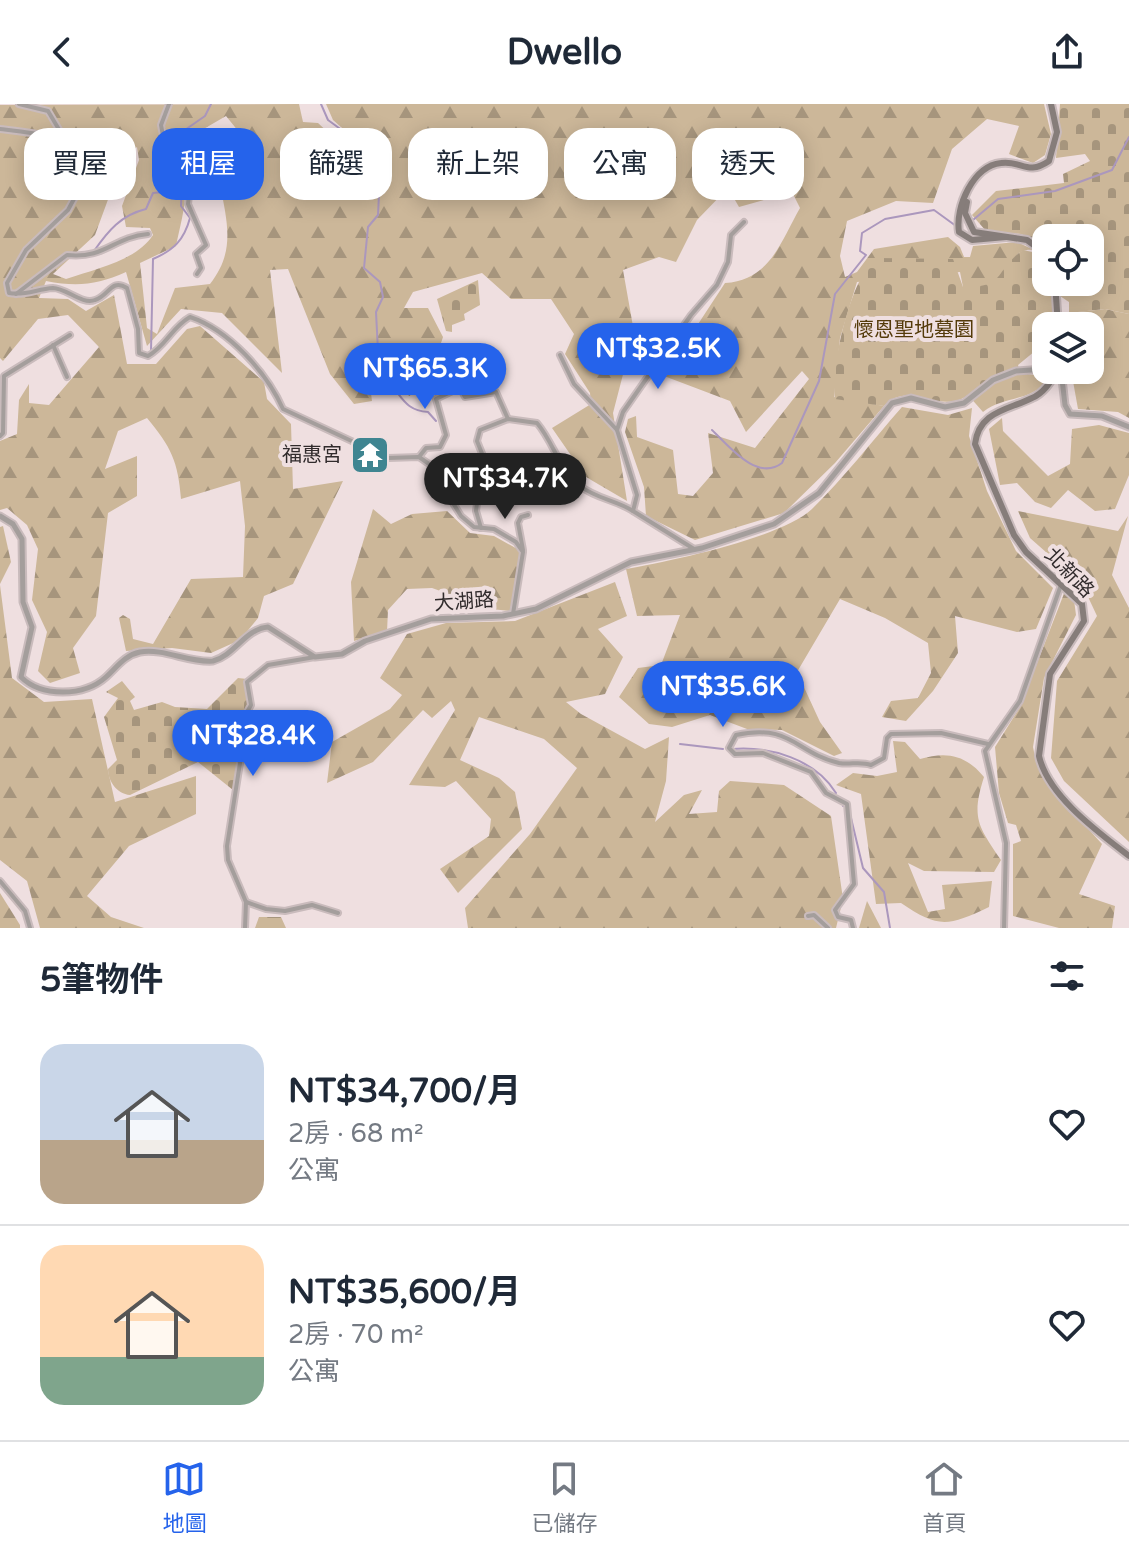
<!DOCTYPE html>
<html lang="zh-TW">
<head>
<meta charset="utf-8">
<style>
  body { margin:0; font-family:"Varela Round","Noto Sans TC",sans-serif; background:#f6f6f7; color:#1f2937; height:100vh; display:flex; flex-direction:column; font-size:30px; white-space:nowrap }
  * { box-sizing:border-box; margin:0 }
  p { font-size:26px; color:#747a83 }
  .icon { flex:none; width:44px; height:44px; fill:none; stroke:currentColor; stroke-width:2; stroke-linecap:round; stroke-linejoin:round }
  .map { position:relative; height:824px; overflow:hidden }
  .drawer { display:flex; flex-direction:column; background:#fff; flex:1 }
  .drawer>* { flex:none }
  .top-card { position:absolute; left:24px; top:24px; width:1082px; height:72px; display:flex; gap:16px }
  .controls { position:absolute; left:1032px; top:120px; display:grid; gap:16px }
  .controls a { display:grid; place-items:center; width:72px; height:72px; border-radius:16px; background:#fff; box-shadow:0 4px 20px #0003; font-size:40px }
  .price { position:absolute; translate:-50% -68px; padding:0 18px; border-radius:28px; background:#2563eb; color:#fff; font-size:26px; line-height:52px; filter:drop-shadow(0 2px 4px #0008) }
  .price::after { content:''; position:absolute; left:50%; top:48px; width:24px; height:18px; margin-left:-12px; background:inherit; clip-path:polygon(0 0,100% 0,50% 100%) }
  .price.selected { background:#222; color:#fff }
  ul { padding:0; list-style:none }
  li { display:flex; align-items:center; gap:24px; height:200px; padding:0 40px }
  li+li { border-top:2px solid #e0e1e3 }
  li span { display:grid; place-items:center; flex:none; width:224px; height:160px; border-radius:24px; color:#555 }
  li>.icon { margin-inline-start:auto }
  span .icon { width:96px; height:96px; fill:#fffc; stroke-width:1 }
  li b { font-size:34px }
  h2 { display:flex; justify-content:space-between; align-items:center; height:96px; padding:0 40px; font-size:34px }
  .tag { padding:0 28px; border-radius:24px; background:#fff; box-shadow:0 4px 20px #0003; font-size:28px; line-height:72px }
  .tag.selected { background:#2563eb; color:#fff }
  header { display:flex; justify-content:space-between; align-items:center; height:104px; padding:0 40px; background:#fff; font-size:36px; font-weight:700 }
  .tab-bar { display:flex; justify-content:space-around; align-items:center; height:112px; border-top:2px solid #e0e1e3; background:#fff; font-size:22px; color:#747a83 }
  .tab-bar a { display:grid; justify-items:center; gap:4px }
  .tab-bar .selected { color:#2563eb }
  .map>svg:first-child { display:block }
  .forest { fill:url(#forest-firs); fill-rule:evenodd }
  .cemetery { fill:url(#cemetery-stones) }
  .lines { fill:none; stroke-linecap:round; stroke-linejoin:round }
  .stream { stroke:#ab97bd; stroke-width:2 }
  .minor-casing { stroke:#c9bbbc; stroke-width:8 }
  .tertiary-casing { stroke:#c9bbbc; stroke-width:9 }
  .secondary-casing { stroke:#c9bbbc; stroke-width:10 }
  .minor { stroke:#a49e9c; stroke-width:4 }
  .tertiary { stroke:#a49e9c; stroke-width:5 }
  .secondary { stroke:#867d7a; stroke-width:6 }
  .labels { text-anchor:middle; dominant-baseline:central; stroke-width:8; stroke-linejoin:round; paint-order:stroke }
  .park-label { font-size:20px; fill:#543a09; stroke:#efdfe0 }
  .poi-label { font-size:20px; fill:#312b2c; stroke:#efdfe0; text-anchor:end }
  .street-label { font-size:20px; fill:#312b2c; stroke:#efdfe0 }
</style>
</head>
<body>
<header><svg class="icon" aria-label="back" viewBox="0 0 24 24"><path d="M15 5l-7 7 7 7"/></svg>Dwello<svg class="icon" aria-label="share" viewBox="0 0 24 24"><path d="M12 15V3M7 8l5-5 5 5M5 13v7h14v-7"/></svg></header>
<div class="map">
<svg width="1129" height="824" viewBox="0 0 1129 824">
  <defs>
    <pattern id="forest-firs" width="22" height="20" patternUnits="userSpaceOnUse" patternTransform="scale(2)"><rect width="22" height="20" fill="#ccb799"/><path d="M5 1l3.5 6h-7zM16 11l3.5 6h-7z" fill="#a6957d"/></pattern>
    <pattern id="cemetery-stones" width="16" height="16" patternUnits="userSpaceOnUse" patternTransform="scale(2)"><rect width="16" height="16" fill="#ccb799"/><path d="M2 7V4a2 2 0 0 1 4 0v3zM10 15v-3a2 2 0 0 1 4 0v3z" fill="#a6957d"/></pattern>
  </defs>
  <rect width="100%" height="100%" fill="#efdfe0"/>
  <g class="forest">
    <path d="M299,0L303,18L318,19L346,45L351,42L349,30L333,16L326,0H1044L1051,30L1045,51L1033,59L1009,50L1019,22L987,15L952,45L933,99L896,97L847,117L840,152L845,173L857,168L874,145L948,133L960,143L964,153H970L973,142L1017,138L1034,146C1010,143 1011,169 995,179C987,184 974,183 963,183L960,168L857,178L840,234L834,293L884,302L835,359L784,409L695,436L646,412L644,383L625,328L628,315L636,312L637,333L673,346L678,390L693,392L713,369L708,329L755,344L809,275L802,267L746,328L730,297L664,272L725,179C770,176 780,139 800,104L792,88L739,103L728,84L697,116L676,158L659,153L623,166L634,228L613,309L627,397L586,373L552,324L591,300L590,289L565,250L574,230L551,195H511L482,169L413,188L404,204H428L443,233L427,281L409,292L383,243L365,245L372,297L354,300L330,270L288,165L270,166L282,269L222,209L181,205L147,242L126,168C97,181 77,183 46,177L39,194L68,195L86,207L114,191L127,260H156L187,225L200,222L264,278L267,295L291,320L293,385L343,377L293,480L264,492L258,514L240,536L211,549L172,544L126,547L119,514L123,511L130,515L133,535L153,540L191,475L243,473L245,422L240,377L181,395C178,357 171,343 147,314L118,327L105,365L137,352V392L108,409L96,512L73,544L80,569L50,579L38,567L47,528L32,496L38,445L27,421L7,404L0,406V337L17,330L19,296L29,280V299L49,301L99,243L68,211L38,215L3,257L0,254V1ZM226,12L243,33V46L220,80C227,118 236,147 210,180L175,184L157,230L147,224L140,159L176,142C183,107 193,84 174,50L183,37ZM137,43L139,56L122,102L126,123L150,124L153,131C136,157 95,165 66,175L53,170L95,131L124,52Z"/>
    <polygon points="1105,205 1129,210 1129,314 1118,308 1078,305 1071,266 1090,266 1090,222 1069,222 1069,209"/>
    <path d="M902,303L948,311L972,304L969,332L987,387L1016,447L1053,484L1036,525L1017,528L955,512L958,549L933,587L906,617L882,613L891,597L918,594L931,569L928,539L885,514L840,495L797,568L820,618L842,649L834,652L782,626L747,625L710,611L672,623L649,620L619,593L638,564L661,561L680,511L637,512L626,465C670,457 781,434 812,405C844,374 872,337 902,303Z"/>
    <polygon points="1002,314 1003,327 1048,372 1070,360 1072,325 1099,321 1129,329 1129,371 1115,405 1095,407 1068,386 1051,404 1035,398 1017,379 1000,381 989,325"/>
    <polygon points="373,405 391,420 412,410 447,407 470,429 494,432 521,447 510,507 462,502 460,494 432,484 407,485 388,506 387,528 354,537 351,478"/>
    <polygon points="1018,407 1118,427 1128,412 1112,471 1129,504 1129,738 1064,677 1051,654 1057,577 1097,512 1082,480 1030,434"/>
    <polygon points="3,422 11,458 0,480 0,423"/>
    <polygon points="615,478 627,512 598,525 623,553 605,590 566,598 581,610 645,645 669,633 666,677 655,718 684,691 702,686 689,710 717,708 719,687 730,677 784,681 831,712 843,795 836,824 468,824 465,804 530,730 577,664 544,635 479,613 460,656 499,674 515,688 522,725 458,789 440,765 489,732 491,715 456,677 445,683 409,681 455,606 451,597 432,614 423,606 373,658 327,679 332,638 390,605 402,591 380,574 407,530 446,519 515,517"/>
    <polygon points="0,481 12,574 44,598 92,595 115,698 196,672 196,710 129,742 87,792 111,813 144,824 40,824 27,777 0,756"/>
    <polygon points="1065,487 1074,496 1076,511 1044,574 1033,643 1036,658 1052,685 1102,740 1079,790 1115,802 1112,824 1059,824 1013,812 1013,740 1021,737 1016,721 1008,719 999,689 995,643 1020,603"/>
    <path d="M893,637L905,638L920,655C947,647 966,651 984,673C971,714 978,722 1001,756L994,768L924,767L908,759L928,808L945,805L942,781L992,777L989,803C947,823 938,824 901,799L876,800L861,690L836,681L853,669L877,672L897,668Z"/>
    <polygon points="0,789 20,821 20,824 0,824"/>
    <polygon points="867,797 881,824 859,824"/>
    <polygon points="259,813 281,813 286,824 255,824"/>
  </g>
  <g class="cemetery">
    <polygon points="1060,0 1129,0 1129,210 1105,205 1069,209 1069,198 1060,192 1059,178 1090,178 1090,134 1046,134 1046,142 1021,130 986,127 972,111 996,87 1064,79 1063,70 1090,57 1085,50 1056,54"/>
    <path d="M1023,146L1046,151V178H1052L1055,222H1046V238L1018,261L1020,269L1051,273C1029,300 1007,290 983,308L968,291C940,312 908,275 884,302L835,295C830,265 851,170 877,154L953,155L963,183C1008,183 992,168 1023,146Z"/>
    <polygon points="478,176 480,201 464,210 465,216 452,221 452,228 446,227 437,195"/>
    <path d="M238,574L247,575L249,601L233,631L238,664L233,686L198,658L130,691C117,690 108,677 108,665L117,656L104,613L118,594L106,588L122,577L135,593L130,597L134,606L162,598L175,603L207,605Z"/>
  </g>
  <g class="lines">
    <g class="stream">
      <path d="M321,0L328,16L369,46L380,70L378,111L368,123L364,164L380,178L383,193L376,208L378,247L373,255L381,275C402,284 399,306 428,308L436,317"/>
      <polyline points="973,116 998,95 1055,87 1112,66 1129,33"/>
      <path d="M94,147C108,127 121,111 146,105L153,89L163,88L181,77"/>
      <path d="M151,247L153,155C174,146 184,136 190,114L181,102L182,76C173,58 163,59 169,37L205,12L211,0"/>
      <path d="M712,326C729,342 757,378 782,359L819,277L835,190L866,151L860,147L862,129L885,115L934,106L956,122"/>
      <polyline points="680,640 723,645"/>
      <path d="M732,645C770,642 815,655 836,689"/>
      <polyline points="843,700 843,702"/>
      <polyline points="851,714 863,764 884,788 890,824"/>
    </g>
    <g class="minor-casing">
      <g id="minor">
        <polyline points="19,0 48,7 67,39"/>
        <path d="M169,0L161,21L164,37C153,52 156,65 161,82L185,69L190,83L188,100L206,141L196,150L201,164L197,170"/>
        <path d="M0,25C26,28 72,31 88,56L82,80L68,106L26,146L7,179L9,189C25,192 37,185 53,184C66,184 82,201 95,196C109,192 111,174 127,184L138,225L139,249L148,252C166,242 172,223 190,213C229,226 267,269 283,305L388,354L419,353L429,360L461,412L474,423L494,425L516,438L523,448L513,510"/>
        <path d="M16,190L67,151C106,155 113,133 148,130"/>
        <polyline points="53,241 67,273"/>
        <polyline points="453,247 453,270 465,293 496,288 508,315"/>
        <polyline points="560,251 574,280 617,326"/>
        <polyline points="0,332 3,329 4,272 70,231"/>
        <polyline points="419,353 426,344 440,343 446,331 436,295 459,284"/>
        <path d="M481,424L476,407L483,352L477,337L480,326L508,315L537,319C554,339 559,366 580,382C597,395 616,396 633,407"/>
        <polyline points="694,445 633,407 637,391 617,326 623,308 691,211 717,181 728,158 731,131 744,118"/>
        <polyline points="523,446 518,419 521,413 528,411"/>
        <polyline points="0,777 25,807 30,824"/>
        <polyline points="246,798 266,805 285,807 312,801 338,809"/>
        <polyline points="808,812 814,811 828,824"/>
        <polyline points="245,824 246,798 228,756 227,742 240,659 234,631 251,601 247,578 268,561 315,553"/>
        <path d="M853,824L851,816L838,813L835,806L854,780L847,700L826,689L811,668L763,649L735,650L729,644L736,631C791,619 796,649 839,659C850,661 860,657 871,661L884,654L887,634L891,630L941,629L988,640"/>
        <polyline points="1004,824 1006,739 985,647 1020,597 1061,481"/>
      </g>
    </g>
    <g class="tertiary-casing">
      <g id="tertiary">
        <polyline points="1061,266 1065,301 1070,310 1102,312 1129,323"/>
        <path d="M0,412L13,420L22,435L23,498L32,523L21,573C41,593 84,593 106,573C117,563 125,551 140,548C164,544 189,559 213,557C235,551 245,525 268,523L315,553L342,550L365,537L431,515L503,512L536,505L631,458L702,444L774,420L819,389L892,299L911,294L945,303L964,299L993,276L1016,267L1046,265"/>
      </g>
    </g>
    <g class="secondary-casing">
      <g id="secondary">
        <polyline points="967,98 965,109 974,128 1027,136 1046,150"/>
        <path d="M1006,133L972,136L959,128C955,103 973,62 1001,59C1022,56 1027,72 1049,57L1057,28L1051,0"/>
        <polyline points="1055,178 1058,222"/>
        <path d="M1058,266C1051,277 1044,289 1032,294C1008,306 979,307 975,340L1014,431L1026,448L1082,500L1084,517L1050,570L1039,652C1048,692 1098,728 1129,752"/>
      </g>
    </g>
    <use href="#minor" class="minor"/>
    <use href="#tertiary" class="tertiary"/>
    <use href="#secondary" class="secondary"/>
  </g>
  <defs>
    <g id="temple-square" transform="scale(2)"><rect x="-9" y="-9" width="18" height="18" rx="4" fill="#3f8591" stroke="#efdfe0"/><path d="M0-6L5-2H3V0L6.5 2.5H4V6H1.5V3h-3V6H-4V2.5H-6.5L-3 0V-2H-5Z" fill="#fff"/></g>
  </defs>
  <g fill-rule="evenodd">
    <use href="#temple-square" x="370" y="351"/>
  </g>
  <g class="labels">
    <g class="park-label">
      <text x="914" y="226">懷恩聖地墓園</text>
    </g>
    <g class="poi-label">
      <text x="342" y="351">福惠宮</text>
    </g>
    <g class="street-label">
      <text transform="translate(1069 469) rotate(46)">北新路</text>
      <text transform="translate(464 498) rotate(-4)">大湖路</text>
    </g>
  </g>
</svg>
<div class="controls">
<a><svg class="icon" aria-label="locate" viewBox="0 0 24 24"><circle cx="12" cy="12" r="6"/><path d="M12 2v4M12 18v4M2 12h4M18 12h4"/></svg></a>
<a><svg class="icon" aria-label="layers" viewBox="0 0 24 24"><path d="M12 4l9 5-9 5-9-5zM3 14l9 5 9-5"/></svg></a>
</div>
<b class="price" style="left:658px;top:287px">NT$32.5K</b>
<b class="price" style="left:425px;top:307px">NT$65.3K</b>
<b class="price selected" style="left:505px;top:417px">NT$34.7K</b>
<b class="price" style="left:723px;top:625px">NT$35.6K</b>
<b class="price" style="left:253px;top:674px">NT$28.4K</b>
<div class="top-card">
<a class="tag">買屋</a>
<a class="tag selected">租屋</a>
<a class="tag">篩選</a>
<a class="tag">新上架</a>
<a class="tag">公寓</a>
<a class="tag">透天</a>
</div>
</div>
<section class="drawer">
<h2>5筆物件<svg class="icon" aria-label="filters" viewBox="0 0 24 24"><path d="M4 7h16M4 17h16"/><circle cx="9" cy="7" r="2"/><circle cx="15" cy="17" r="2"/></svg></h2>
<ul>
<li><span style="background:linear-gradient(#c9d6e8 60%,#b9a48a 0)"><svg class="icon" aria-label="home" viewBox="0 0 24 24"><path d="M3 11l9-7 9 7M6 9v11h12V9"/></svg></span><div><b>NT$34,700/月</b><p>2房 · 68 m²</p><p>公寓</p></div><svg class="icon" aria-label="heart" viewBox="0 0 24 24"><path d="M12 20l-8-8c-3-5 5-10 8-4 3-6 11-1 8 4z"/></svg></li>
<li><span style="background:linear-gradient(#ffd9b3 70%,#7fa58c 0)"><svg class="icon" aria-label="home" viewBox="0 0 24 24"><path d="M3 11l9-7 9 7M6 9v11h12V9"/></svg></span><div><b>NT$35,600/月</b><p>2房 · 70 m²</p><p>公寓</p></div><svg class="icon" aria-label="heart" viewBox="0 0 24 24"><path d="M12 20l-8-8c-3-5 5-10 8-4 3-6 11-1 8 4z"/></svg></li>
</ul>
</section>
<nav class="tab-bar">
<a class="selected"><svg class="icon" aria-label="map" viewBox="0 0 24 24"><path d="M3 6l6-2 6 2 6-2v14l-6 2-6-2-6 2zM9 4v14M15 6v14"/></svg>地圖</a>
<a><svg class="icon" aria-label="saved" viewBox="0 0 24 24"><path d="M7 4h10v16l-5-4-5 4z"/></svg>已儲存</a>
<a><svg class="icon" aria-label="home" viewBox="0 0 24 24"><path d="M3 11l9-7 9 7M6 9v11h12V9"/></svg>首頁</a>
</nav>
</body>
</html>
